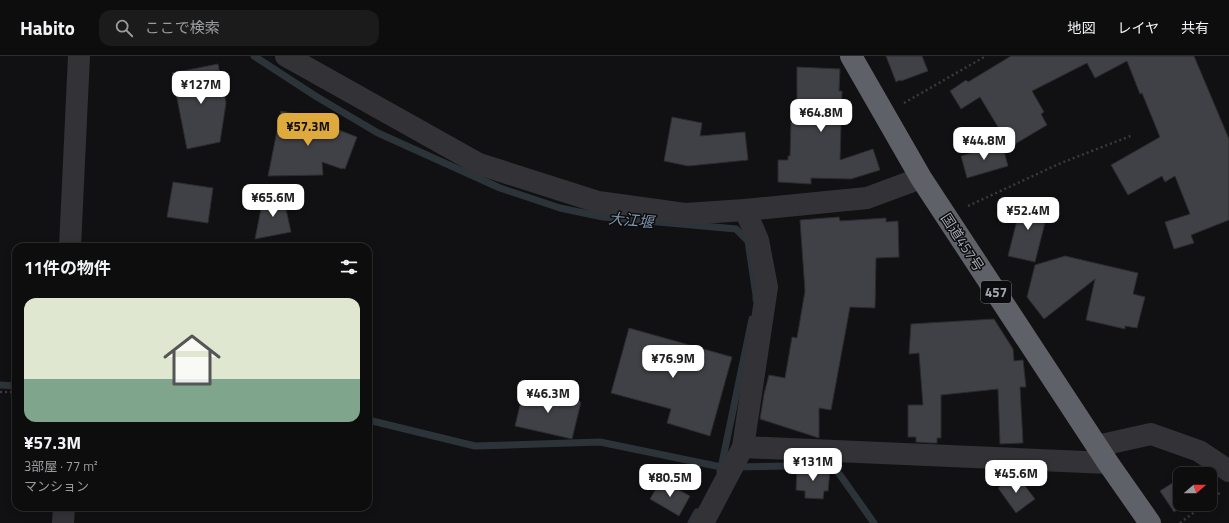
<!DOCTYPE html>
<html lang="ja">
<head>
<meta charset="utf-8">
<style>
  body { margin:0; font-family:"Titillium Web","Noto Sans JP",sans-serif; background:#1b1b1c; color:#f1f3f6; height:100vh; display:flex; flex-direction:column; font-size:15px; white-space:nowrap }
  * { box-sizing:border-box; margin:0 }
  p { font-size:13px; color:#9a9c9e }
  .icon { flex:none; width:22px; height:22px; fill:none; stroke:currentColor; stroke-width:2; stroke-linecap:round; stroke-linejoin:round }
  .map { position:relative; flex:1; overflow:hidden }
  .side { position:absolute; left:12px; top:187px; width:360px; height:268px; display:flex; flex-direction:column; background:#0d0d0e; border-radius:12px; box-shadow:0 2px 10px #0003,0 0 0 1px #2d2d2e }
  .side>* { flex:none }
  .needle { width:26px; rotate:70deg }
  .tools { position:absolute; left:1173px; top:411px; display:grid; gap:8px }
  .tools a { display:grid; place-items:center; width:44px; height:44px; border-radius:8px; background:#0d0d0e; box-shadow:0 2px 10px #0003,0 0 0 1px #2d2d2e; font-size:20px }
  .price { position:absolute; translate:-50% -34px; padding:0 9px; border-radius:8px; background:#fff; color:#222; font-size:13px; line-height:26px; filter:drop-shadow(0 1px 2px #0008) }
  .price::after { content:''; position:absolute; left:50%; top:24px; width:12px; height:9px; margin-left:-6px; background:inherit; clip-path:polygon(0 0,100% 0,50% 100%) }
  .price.active { background:#dfaa3d; color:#111 }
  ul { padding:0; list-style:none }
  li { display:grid; align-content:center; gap:8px; height:212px; padding:0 12px }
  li+li { border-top:1px solid #2d2d2e }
  li span { display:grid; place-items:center; height:124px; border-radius:12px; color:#555 }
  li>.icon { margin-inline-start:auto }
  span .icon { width:72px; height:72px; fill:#fffc; stroke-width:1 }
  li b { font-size:17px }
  h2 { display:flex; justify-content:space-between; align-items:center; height:48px; padding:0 12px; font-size:17px }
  header { display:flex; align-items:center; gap:24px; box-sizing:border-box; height:56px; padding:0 20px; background:#0d0d0e; border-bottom:1px solid #2d2d2e }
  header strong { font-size:19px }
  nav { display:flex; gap:22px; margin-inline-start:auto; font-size:14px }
  .search { width:280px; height:36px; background:#1b1b1c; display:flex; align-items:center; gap:10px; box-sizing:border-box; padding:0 14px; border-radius:12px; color:#9a9c9e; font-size:15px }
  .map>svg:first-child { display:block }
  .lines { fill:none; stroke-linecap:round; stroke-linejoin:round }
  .stream { stroke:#2c343a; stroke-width:7 }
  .building { fill:#404146; stroke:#2c2c2e }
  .path { stroke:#393a3e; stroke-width:2.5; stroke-dasharray:2 3; stroke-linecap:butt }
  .street { stroke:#333337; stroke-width:22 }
  .highway { stroke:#5f6168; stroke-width:22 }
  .labels { text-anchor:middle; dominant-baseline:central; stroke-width:3; stroke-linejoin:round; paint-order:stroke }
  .shield { fill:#0c0c0e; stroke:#767981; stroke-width:1 }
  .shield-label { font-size:13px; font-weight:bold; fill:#a4a8b2 }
  .street-label { font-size:14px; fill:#a4a8b2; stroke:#0c0c0e }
  .water-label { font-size:15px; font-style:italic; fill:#7e95aa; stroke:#0c0c0e }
</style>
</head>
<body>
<header>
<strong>Habito</strong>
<div class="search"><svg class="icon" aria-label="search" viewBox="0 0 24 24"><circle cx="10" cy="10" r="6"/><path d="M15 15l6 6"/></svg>ここで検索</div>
<nav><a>地図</a><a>レイヤ</a><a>共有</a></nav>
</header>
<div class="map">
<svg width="1229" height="467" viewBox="0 0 1229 467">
  <rect width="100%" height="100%" fill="#111113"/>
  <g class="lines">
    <g class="stream">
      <polyline points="254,0 317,41 378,77 500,132 560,152 603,161 736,173 748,185 756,239 756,243"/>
      <polyline points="0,329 16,330"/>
      <polyline points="368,364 475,390 600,386 726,412"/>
      <polyline points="736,411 833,409 874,467"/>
      <polyline points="720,415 721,412 752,263"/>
      <polyline points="691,467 697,456"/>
    </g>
  </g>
  <g class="building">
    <polygon points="886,0 922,0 928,15 901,25 900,24 896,26"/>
    <polygon points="1011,0 1194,0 1229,83 1229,164 1191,179 1194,187 1174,193 1165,166 1190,158 1175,120 1165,126 1162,120 1128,139 1111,109 1160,81 1142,37 1140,38 1127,5 1095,22 1087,7 1032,35 1044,56 1041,58 1047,69 1010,91 980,41 961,53 950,35 966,24 968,26"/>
    <polygon points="218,8 226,47 220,86 187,93 172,17"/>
    <polygon points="797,11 840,13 839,35 842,35 840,104 873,93 880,114 851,123 811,122 811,128 778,126 778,104 788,104 788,100 790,100 791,66 797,66"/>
    <polygon points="281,55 318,62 318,66 357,81 345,113 342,112 342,113 322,106 323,119 268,120"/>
    <polygon points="672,61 702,67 700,80 745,76 748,104 688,110 664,105"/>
    <polygon points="1002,88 1008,110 967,122 961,100"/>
    <polygon points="173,126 213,132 208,167 167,161"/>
    <polygon points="264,138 284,144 291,176 255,183"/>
    <polygon points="1022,144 1049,151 1035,206 1008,200"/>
    <polygon points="839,161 840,165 886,162 886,166 898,165 899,201 876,202 875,252 850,251 831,354 819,352 819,382 760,363 764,338 769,319 785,322 792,281 797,282 805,235 800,164"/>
    <polygon points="1065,200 1138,217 1133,238 1145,241 1137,272 1125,270 1125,273 1086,264 1095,223 1044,263 1027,241 1035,209"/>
    <polygon points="994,263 1013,293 1014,305 1023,304 1026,331 1020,331 1023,387 1000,388 998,333 941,339 941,382 937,382 937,387 930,387 916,386 916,381 908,381 908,349 923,349 919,297 909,298 911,268"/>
    <polygon points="629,272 732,301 710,380 667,367 671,353 611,337"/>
    <polygon points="524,332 581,346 572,383 515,370"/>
    <polygon points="1199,410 1210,417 1217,428 1210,433 1210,418 1186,418"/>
    <polygon points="797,412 830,414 828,435 824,435 823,443 805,442 805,435 796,434"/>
    <polygon points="1016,418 1035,443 1016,457 998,432"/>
    <polygon points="1180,422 1180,448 1186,448 1174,456 1160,435"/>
    <polygon points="661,424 690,440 679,460 650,443"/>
  </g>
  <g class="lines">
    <g class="path">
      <polyline points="904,47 986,0"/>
      <polyline points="968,150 1061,107 1133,79"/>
      <polyline points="0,336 16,336"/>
      <polyline points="1210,444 1221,436"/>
      <polyline points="1180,467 1205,448"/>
    </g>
    <g class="street">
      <polyline points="286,0 479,108 598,146 685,158 745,154 867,142 921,122"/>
      <polyline points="70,191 79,0"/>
      <polyline points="1097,390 1151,378 1199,395 1229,415"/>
      <polyline points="743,391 1108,407"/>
      <polyline points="63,467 64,451"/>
      <polyline points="703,467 743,391 767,231 758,184 745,154"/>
    </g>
    <polyline class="highway" points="851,0 921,122 1108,407 1150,467"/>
  </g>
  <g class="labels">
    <rect class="shield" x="981" y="225" width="30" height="22" rx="3"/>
    <g class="shield-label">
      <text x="996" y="236">457</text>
    </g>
    <g class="street-label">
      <text transform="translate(963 186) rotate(57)">国道457号</text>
    </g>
    <g class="water-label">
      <text transform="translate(631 164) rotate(5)">大江堰</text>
    </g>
  </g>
</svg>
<div class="tools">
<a><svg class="needle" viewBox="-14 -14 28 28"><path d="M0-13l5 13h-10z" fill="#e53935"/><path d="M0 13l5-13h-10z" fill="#9a9c9e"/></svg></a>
</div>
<b class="price" style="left:201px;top:49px">¥127M</b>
<b class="price" style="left:821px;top:77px">¥64.8M</b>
<b class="price active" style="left:308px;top:91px">¥57.3M</b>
<b class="price" style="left:984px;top:105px">¥44.8M</b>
<b class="price" style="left:273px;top:162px">¥65.6M</b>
<b class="price" style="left:1028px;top:175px">¥52.4M</b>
<b class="price" style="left:673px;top:323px">¥76.9M</b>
<b class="price" style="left:548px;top:358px">¥46.3M</b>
<b class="price" style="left:813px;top:426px">¥131M</b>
<b class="price" style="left:1016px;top:438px">¥45.6M</b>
<b class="price" style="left:670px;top:442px">¥80.5M</b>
<section class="side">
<h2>11件の物件<svg class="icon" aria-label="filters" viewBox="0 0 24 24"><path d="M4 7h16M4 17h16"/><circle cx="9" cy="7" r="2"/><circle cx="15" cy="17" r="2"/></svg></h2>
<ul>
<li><span style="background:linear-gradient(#dfe7d0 65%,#7fa58c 0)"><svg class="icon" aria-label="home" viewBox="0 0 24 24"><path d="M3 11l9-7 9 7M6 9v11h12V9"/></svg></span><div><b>¥57.3M</b><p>3部屋 · 77 m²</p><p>マンション</p></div></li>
</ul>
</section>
</div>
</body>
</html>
